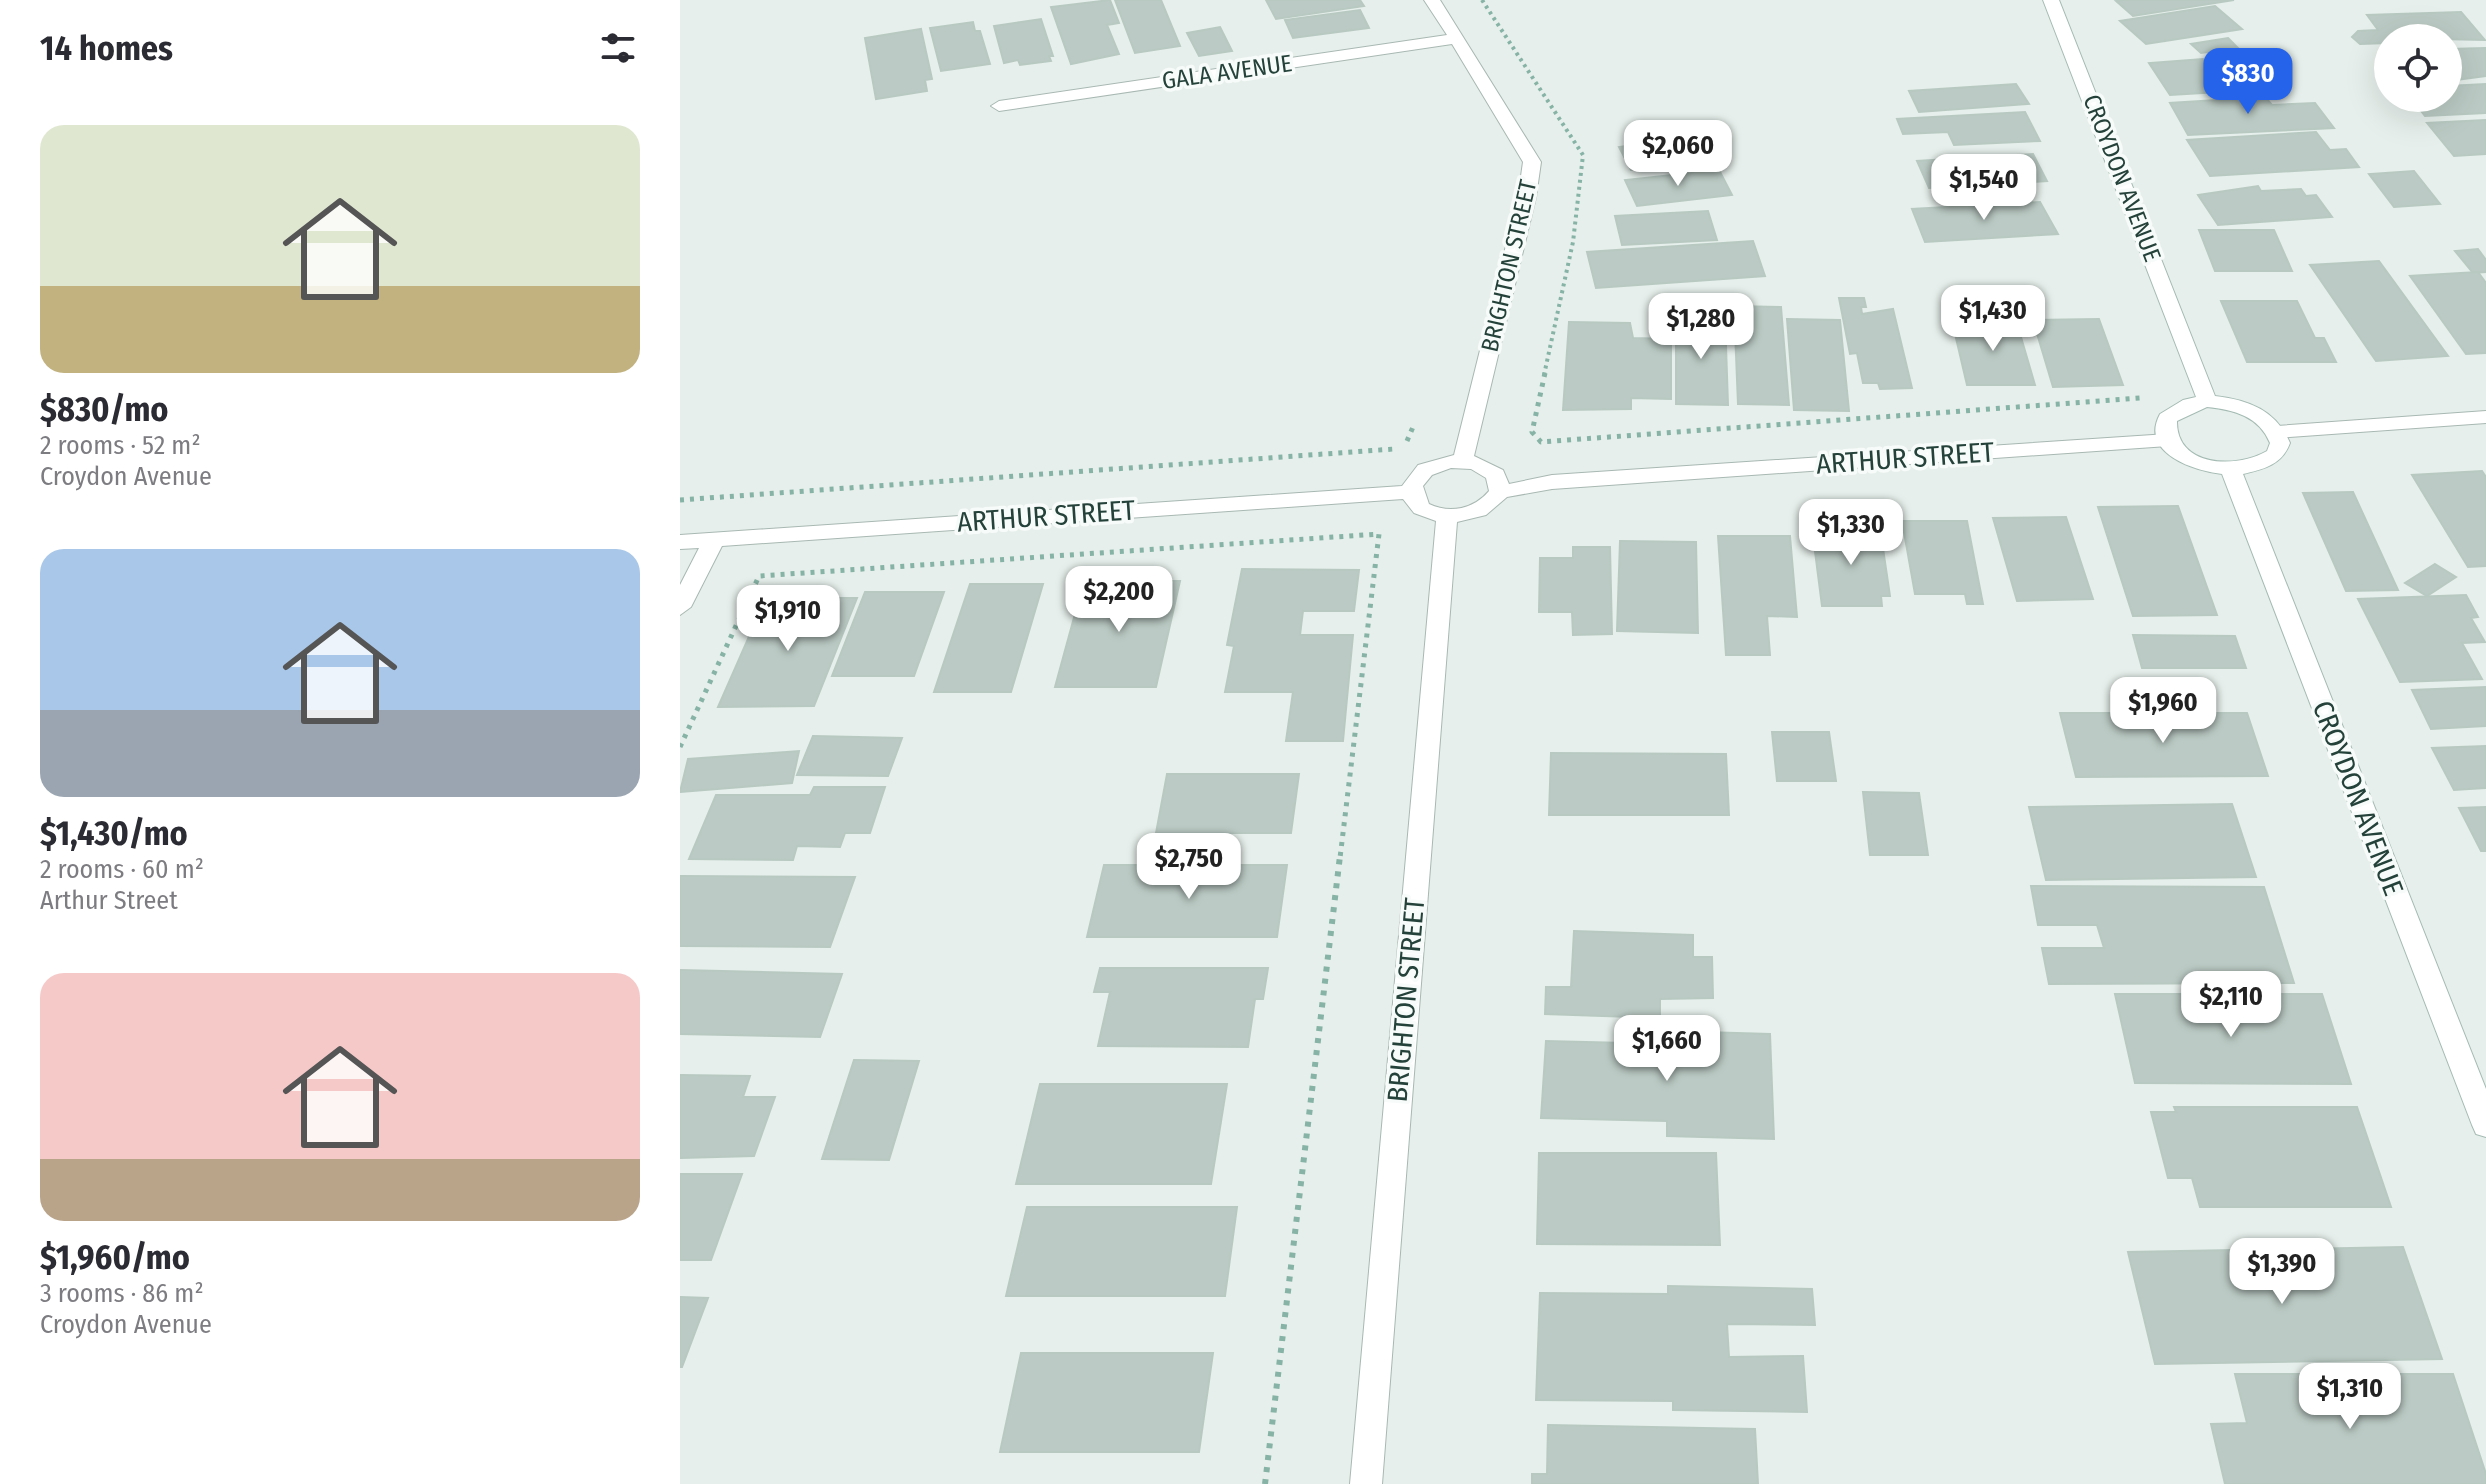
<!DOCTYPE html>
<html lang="en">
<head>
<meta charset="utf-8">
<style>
  body { margin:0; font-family:"Fira Sans Condensed",sans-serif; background:#f7f7f7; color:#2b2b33; height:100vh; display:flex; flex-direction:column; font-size:30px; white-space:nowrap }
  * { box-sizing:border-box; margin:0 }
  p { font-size:26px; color:#7c7c81 }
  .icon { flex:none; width:44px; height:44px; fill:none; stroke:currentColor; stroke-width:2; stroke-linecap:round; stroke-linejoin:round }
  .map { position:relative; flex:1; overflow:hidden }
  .side { display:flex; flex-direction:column; background:#fff; width:680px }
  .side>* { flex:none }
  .tools { position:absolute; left:1694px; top:24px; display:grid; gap:16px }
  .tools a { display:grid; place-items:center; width:88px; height:88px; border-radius:50%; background:#fff; box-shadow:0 8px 32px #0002; font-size:40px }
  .price { position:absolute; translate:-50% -68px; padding:0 18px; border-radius:16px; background:#fff; color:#222; font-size:26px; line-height:52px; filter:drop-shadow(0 2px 4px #0008) }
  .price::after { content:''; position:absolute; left:50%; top:48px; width:24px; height:18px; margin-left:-12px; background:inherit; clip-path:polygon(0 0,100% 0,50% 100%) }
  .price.active { background:#2563eb; color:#fff }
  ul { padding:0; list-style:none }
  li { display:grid; align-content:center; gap:16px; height:424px; padding:0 40px }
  li span { display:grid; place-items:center; height:248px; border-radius:24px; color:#555 }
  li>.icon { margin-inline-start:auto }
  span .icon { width:144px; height:144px; fill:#fffc; stroke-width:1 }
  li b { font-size:34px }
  h2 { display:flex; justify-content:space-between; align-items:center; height:96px; padding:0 40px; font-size:34px }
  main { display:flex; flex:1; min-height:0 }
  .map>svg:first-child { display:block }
  .building { fill:#bbcac4; stroke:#b8c9c2; stroke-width:2 }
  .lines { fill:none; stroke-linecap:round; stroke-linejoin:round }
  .street-casing { stroke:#a8b8b2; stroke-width:2 }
  .secondary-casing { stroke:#a4bbb3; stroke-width:2 }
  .path-far2 { stroke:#86b3a5; stroke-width:4; stroke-dasharray:3 4; stroke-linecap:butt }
  .path-far1 { stroke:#86b3a5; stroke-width:5; stroke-dasharray:4 6; stroke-linecap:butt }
  .path { stroke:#86b3a5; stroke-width:6; stroke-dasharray:5 7; stroke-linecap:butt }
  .street { fill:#fff; fill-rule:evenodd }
  .secondary { fill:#fff; fill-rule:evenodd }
  .labels { text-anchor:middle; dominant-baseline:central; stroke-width:7; stroke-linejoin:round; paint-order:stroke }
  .far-street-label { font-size:24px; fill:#24423a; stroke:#f7fbf9 }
  .street-label { font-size:28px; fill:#24423a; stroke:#f7fbf9 }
</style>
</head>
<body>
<main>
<section class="side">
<h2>14 homes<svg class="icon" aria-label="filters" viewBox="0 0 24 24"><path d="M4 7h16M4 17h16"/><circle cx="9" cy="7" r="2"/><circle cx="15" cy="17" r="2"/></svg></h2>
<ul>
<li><span style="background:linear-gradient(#dfe7d0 65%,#c2b280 0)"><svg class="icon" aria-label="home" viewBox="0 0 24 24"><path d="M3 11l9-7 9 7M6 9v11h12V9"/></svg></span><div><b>$830/mo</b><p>2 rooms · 52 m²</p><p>Croydon Avenue</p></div></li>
<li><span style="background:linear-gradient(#a9c7e8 65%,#9aa5b1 0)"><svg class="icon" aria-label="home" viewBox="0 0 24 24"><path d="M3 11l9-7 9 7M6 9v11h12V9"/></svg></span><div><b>$1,430/mo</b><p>2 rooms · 60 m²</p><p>Arthur Street</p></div></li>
<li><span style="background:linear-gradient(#f6c9c9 75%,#b9a48a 0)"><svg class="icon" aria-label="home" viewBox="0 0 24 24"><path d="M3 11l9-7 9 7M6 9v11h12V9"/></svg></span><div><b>$1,960/mo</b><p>3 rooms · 86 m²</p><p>Croydon Avenue</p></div></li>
</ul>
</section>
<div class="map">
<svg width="1806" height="1484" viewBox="0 0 1806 1484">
  <rect width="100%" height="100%" fill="#e6efeb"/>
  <g class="building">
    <polygon points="430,0 439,23 427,25 439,54 391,64 371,7"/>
    <polygon points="435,0 481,0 500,46 455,53"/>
    <polygon points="586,0 680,0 684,6 596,19"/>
    <polygon points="1443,0 1554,0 1453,16 1436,1"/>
    <polygon points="1535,6 1562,29 1466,44 1440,21"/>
    <polygon points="680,10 689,28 613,38 605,20"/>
    <polygon points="1781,12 1805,40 1708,38 1708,43 1680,44 1672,37 1678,31 1698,30 1687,15"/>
    <polygon points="361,19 373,56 369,56 371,61 340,65 338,60 324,63 314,26"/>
    <polygon points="293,22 295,31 300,31 310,64 261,71 250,28"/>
    <polygon points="540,27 552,51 519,56 507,33"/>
    <polygon points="241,29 252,79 245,80 247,91 196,99 185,38"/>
    <polygon points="1548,38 1558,48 1521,53 1511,44"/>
    <polygon points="1806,48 1806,76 1768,81 1768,49"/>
    <polygon points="1523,59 1526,63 1584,60 1605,88 1490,95 1469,63"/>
    <polygon points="1336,84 1349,104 1239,112 1229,91"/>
    <polygon points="1806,84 1806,113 1745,116 1731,98 1768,98 1768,86"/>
    <polygon points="1585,97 1592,105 1635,103 1654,128 1508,135 1490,103"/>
    <polygon points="1345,112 1360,141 1274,145 1268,132 1223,134 1217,119"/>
    <polygon points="1806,120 1806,154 1774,156 1747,123"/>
    <polygon points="1636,132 1650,150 1666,149 1679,167 1530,176 1507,140"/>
    <polygon points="1034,134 1048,156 951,170 939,147"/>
    <polygon points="1353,154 1367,181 1249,188 1237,161"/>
    <polygon points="1039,170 1052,195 957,206 945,180"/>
    <polygon points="1734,171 1760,204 1714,207 1689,174"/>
    <polygon points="1578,186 1581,191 1621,189 1626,196 1636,195 1652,217 1538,225 1518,195"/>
    <polygon points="1360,202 1378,234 1245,242 1232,209"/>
    <polygon points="1028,211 1037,240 942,245 935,216"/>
    <polygon points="1519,230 1594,230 1612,271 1535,271"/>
    <polygon points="1073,241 1085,276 916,288 907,252"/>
    <polygon points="1798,249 1806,260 1806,272 1793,273 1775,251"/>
    <polygon points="1699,261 1768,356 1696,361 1630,265"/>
    <polygon points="1798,272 1806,283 1806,353 1786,354 1730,276"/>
    <polygon points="1159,298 1184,298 1186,307 1181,307 1182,314 1213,309 1232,388 1200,389 1198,383 1183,383 1177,353 1170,354"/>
    <polygon points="1541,301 1617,301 1635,338 1644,338 1656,362 1567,362"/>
    <polygon points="1054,306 1101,307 1109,405 1058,404"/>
    <polygon points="996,316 1045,316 1048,405 996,404"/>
    <polygon points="1107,319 1160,320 1169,411 1114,410"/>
    <polygon points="1419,319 1443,385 1373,387 1353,320"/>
    <polygon points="1336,320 1355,385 1287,385 1272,321"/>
    <polygon points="889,322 950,323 953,338 991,339 991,399 951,398 951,409 883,410"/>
    <polygon points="1802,471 1806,477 1806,566 1788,567 1732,475"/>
    <polygon points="1673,492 1718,590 1666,591 1623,493"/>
    <polygon points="1498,506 1537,615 1453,616 1418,507"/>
    <polygon points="1386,517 1413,599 1337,601 1313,518"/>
    <polygon points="1222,521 1287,521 1303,604 1287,604 1285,594 1235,594"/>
    <polygon points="1132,528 1200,528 1210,596 1201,596 1202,606 1142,606"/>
    <polygon points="1038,536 1110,536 1117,617 1087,616 1090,655 1046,655"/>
    <polygon points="940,541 1016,542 1018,633 937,631"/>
    <polygon points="893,547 930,547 932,634 893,635 892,612 859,612 860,558 893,558"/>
    <polygon points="1755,564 1776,577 1747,596 1725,583"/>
    <polygon points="562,569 679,570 674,611 623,611 620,635 673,635 663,741 606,741 613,692 545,692 554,646 547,645"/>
    <polygon points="404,581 500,581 476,687 375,687"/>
    <polygon points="290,584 363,584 331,692 254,692"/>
    <polygon points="185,592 264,592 234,676 152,676"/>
    <polygon points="1786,595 1798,617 1791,618 1805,642 1782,643 1802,679 1720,682 1678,599"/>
    <polygon points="86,598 177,598 134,706 38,707"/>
    <polygon points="1453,635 1555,636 1566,668 1462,668"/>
    <polygon points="1806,687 1806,726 1751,729 1732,690"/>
    <polygon points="1380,713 1567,713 1588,776 1396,777"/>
    <polygon points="1092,732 1149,732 1156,781 1097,781"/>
    <polygon points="133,736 222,738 208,776 117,775"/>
    <polygon points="1806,746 1806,788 1774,790 1752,748"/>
    <polygon points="119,751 112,783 0,792 8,759"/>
    <polygon points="871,753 1046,754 1049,815 869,815"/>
    <polygon points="487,774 619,774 611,833 476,833"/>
    <polygon points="134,787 205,787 190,833 165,833 160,847 117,846 113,860 9,859 36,795 130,795"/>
    <polygon points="1183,792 1239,793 1248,855 1190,855"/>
    <polygon points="1552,804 1576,877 1366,880 1349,807"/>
    <polygon points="1806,807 1806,851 1801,851 1779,808"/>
    <polygon points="424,865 607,865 597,937 407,937"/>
    <polygon points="0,876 175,877 150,947 0,946"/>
    <polygon points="1351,886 1584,887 1614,983 1369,984 1362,948 1424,948 1417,925 1358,925"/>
    <polygon points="894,931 1013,935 1013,957 1032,957 1033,998 980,999 980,1018 865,1014 866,987 891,987"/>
    <polygon points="420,968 588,968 583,999 575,999 568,1047 418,1046 430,992 414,992"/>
    <polygon points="0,970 162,974 140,1037 0,1034"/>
    <polygon points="1435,994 1642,994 1671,1084 1455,1083"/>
    <polygon points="988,1031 1090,1034 1094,1139 987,1136 987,1121 861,1118 866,1041 987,1044"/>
    <polygon points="174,1060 239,1061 209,1160 142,1159"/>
    <polygon points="0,1075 70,1076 63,1097 95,1097 74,1156 0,1158"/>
    <polygon points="360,1084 547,1084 531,1184 336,1184"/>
    <polygon points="1494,1107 1677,1107 1711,1207 1520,1207 1512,1178 1488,1178 1471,1112 1496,1112"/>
    <polygon points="859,1153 1036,1153 1040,1245 857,1244"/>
    <polygon points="0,1174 62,1174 31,1260 0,1260"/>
    <polygon points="347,1207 557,1207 545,1296 326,1296"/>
    <polygon points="1723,1247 1762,1359 1475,1364 1448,1252"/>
    <polygon points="988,1286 1132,1289 1135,1325 1047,1324 1049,1357 1123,1356 1127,1412 993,1410 993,1401 856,1400 860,1293 988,1294"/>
    <polygon points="0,1297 28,1298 2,1367 0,1367"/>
    <polygon points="341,1353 533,1353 519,1452 320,1452"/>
    <polygon points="1555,1374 1773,1374 1806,1474 1806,1484 1545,1484 1531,1424 1567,1423"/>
    <polygon points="868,1425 1075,1429 1078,1484 852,1484 852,1474 867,1474"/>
  </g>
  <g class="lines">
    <g class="street-casing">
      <g id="street">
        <path d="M744,0H760L861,162L856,197L794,456L823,470L829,484L872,475L1488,434L1498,440L1488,446L872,489L827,497L806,515L777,522L702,1484H670L756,521L734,513L723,499L42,546L11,607L0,615V585L19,548L0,549V535L722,486L738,465L774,455L838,197L843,162L772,44L319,111L311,106L319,101L767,35ZM771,468L791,469L806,478L809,491C794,509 770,514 749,504L743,486L752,475Z"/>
        <polygon points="1806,411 1806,423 1597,438 1587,432 1597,426"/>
      </g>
    </g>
    <g class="secondary-casing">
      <path id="secondary" d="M1363,0H1379L1535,396C1569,400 1596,410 1610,443C1602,465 1584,469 1563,474L1806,1089V1137L1796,1134L1792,1125L1542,474C1514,471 1459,453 1480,414L1503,400L1516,397ZM1527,407C1554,410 1579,416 1590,443L1587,451C1556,469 1496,467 1497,421Z"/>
    </g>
    <polyline class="path-far2" points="802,0 903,155 893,242 864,375"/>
    <g class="path-far1">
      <polyline points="865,373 852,432 861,442 1460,398"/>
      <polyline points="727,441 733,427"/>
      <polyline points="0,500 714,449"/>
      <polyline points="0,747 79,576 699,534 660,858"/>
    </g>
    <polyline class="path" points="585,1484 660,856"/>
    <use href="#street" class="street"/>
    <use href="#secondary" class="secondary"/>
  </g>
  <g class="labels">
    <g class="far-street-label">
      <text transform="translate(547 72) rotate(-8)">GALA AVENUE</text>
      <text transform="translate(1442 178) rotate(69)">CROYDON AVENUE</text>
      <text transform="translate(829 266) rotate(-77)">BRIGHTON STREET</text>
    </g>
    <g class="street-label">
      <text transform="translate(1225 458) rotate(-4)">ARTHUR STREET</text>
      <text transform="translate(366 516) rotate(-4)">ARTHUR STREET</text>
      <text transform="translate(1678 798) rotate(69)">CROYDON AVENUE</text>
      <text transform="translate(726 1000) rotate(-85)">BRIGHTON STREET</text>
    </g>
  </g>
</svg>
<div class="tools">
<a><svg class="icon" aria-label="locate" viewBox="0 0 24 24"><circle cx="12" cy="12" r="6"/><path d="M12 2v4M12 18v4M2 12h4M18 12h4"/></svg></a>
</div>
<b class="price active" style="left:1568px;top:116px">$830</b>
<b class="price" style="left:998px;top:188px">$2,060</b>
<b class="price" style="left:1304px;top:222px">$1,540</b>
<b class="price" style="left:1313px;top:353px">$1,430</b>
<b class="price" style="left:1021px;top:361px">$1,280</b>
<b class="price" style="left:1171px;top:567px">$1,330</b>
<b class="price" style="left:439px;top:634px">$2,200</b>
<b class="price" style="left:108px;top:653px">$1,910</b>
<b class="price" style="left:1483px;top:745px">$1,960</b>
<b class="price" style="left:509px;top:901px">$2,750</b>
<b class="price" style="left:1551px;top:1039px">$2,110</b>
<b class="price" style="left:987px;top:1083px">$1,660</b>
<b class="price" style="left:1602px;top:1306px">$1,390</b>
<b class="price" style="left:1670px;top:1431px">$1,310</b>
</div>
</main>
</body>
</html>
